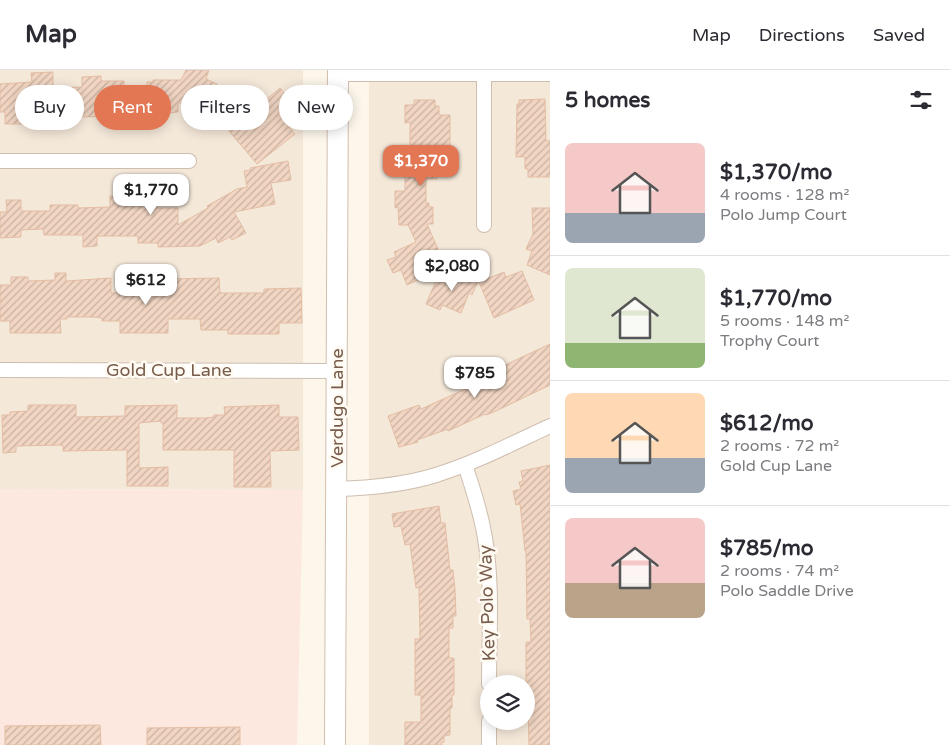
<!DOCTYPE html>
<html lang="en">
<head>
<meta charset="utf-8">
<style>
  body { margin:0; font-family:"Varela Round",sans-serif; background:#f2f2f3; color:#2b2b33; height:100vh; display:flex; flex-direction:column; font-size:19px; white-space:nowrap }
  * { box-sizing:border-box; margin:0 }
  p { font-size:16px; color:#7c7c81 }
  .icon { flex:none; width:28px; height:28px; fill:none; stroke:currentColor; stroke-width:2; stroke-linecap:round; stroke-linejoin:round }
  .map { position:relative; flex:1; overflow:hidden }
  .sheet { display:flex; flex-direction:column; background:#fff; width:400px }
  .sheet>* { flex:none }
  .top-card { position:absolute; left:15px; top:15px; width:460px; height:45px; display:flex; gap:10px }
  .fabs { position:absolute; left:480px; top:605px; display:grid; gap:10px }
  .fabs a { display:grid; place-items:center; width:55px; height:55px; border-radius:50%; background:#fff; box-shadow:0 2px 12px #0003; font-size:25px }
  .price { position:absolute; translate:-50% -42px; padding:0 11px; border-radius:10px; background:#fff; color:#222; font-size:16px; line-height:32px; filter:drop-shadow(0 1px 2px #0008) }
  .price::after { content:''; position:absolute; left:50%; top:30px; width:15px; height:11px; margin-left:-8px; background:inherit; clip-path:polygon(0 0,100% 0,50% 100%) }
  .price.on { background:#e37653; color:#fff }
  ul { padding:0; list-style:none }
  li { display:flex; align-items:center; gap:15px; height:125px; padding:0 15px }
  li+li { border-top:1px solid #e1e1e2 }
  li span { display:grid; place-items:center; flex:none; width:140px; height:100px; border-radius:8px; color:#555 }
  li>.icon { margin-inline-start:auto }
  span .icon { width:60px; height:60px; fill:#fffc; stroke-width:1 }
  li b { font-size:21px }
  h2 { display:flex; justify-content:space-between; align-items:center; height:60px; padding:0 15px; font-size:21px }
  .pill { padding:0 18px; border-radius:22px; background:#fff; box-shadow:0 2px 12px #0003; font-size:18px; line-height:45px }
  .pill.on { background:#e37653; color:#fff }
  header { display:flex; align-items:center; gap:30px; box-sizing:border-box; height:70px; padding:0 25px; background:#fff; border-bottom:1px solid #e1e1e2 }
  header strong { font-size:24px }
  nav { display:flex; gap:28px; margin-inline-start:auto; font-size:18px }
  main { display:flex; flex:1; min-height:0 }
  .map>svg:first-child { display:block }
  .residential { fill:#f4e8d9; fill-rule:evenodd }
  .commercial { fill:#fce8df }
  .building { fill:url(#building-hatch); stroke:#e4bda3 }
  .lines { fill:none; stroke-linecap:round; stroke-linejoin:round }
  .street-casing { stroke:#cfbeaf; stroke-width:16 }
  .secondary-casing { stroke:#d2bfae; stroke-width:22 }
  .street { stroke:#fff; stroke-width:14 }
  .secondary { stroke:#fff; stroke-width:20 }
  .labels { text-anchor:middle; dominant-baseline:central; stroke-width:5; stroke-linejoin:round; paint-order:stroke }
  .street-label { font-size:18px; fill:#785d4d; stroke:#fffaf2 }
</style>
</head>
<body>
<header>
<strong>Map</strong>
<nav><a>Map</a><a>Directions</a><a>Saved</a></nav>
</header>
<main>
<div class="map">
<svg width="550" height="675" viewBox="0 0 550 675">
  <defs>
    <pattern id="building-hatch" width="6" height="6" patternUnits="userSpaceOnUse" patternTransform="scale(1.25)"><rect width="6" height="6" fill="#f2d6c3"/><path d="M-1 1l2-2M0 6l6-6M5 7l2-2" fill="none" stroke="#c9b1a1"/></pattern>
  </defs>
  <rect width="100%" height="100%" fill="#fcf6eb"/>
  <g class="residential">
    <polygon points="0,0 303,0 303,420 0,419"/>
    <path d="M369,0H550V675H369ZM489,614H526V651H489Z"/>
  </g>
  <polygon class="commercial" points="0,419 303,420 297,675 0,675"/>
  <g class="building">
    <polygon points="186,0 209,0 206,9 217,14 216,17 234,24 222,51 178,32 178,42 167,43 167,45 154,45 154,53 127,53 127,55 111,55 111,46 51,48 51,54 5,54 5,42 0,42 0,14 32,12 31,3 53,2 53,18 82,17 82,7 101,6 101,11 124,11 124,16 147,16 147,12 153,12 153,10 181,10"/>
    <polygon points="280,18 292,32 278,44 295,64 257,94 229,61"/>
    <polygon points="545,29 546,71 550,71 550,107 528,107 528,99 525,99 525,87 516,87 517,34 519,34 519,30"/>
    <polygon points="414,30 435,30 435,36 439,36 439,45 450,45 450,91 436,91 437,109 426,109 426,133 429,133 429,137 433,137 433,154 427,154 438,179 428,183 436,202 407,215 401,200 393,203 387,190 396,187 394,182 416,172 408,155 399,155 398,137 395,138 395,121 405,121 405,94 410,94 410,52 405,53 405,35 414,35"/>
    <polygon points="288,91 291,110 271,113 275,134 234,142 246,163 232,170 230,167 218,173 216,168 200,176 158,177 158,173 138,173 138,166 97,166 97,176 83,177 83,165 44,165 43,159 21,160 21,167 0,168 0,142 7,142 6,130 21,130 21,141 50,141 50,135 78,135 78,138 110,137 110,126 127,126 127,130 150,130 150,138 178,138 178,155 208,138 207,136 237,119 247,117 244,101 251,100 250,98"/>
    <polygon points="532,138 550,138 550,205 527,195 532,181 526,179 533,164"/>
    <polygon points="460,201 479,209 472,225 469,223 461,243 442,235 440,240 426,234 438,206 454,213"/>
    <polygon points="522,201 534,230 494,248 479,212 504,202 506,207"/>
    <polygon points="55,203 66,203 66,211 111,208 111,223 151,222 151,212 163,211 163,209 219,208 220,223 264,223 264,219 301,218 302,253 279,253 279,264 228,264 228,260 201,260 200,249 168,249 168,263 120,263 120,251 102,251 102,248 92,247 67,247 67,249 60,249 61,263 10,263 10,251 0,251 0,215 11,215 11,207 28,207 28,211 55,210"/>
    <polygon points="550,274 550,315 494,342 486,345 485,344 448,361 448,359 417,370 418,372 399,377 388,346 419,335 421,339 508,300 505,295"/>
    <polygon points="28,335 76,335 76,347 125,346 125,336 177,335 177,348 205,348 214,347 214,345 225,345 224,337 279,335 279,347 298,347 299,380 270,381 271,417 234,417 234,380 163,380 163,353 161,353 161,351 139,353 139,398 168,397 168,416 127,416 127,380 63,381 63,375 16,376 16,382 3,383 2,345 10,345 10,342 28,341"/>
    <polygon points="550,395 550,675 529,675 528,637 526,637 526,572 531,572 530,549 527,549 526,481 525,481 520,434 516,435 513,421 521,419 519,412 523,411 521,401"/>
    <polygon points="439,436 441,453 445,453 450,500 453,500 455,519 456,546 453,546 453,558 449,558 449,588 454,588 454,625 452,625 452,638 450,638 450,665 444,666 444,672 441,673 442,675 405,675 405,652 421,652 421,625 415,625 415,569 420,569 419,517 416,518 410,474 405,475 401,456 394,457 392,444"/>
    <polygon points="100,655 101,675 5,675 5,656"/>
    <polygon points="240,657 240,675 147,675 147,658"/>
  </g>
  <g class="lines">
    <g class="street-casing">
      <g id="street">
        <polyline points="484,0 484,155"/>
        <polyline points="338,4 550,4"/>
        <polyline points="0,91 189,91"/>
        <polyline points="0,300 337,301"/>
        <path d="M465,395C473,419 481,443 485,468C493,516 489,566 489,614"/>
        <path d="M337,419C371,418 404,415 436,405C475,393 513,373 550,356"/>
        <polyline points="489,675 489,651"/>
      </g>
    </g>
    <g class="secondary-casing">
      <polyline id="secondary" points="335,675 338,0"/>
    </g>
    <use href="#street" class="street"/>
    <use href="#secondary" class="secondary"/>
  </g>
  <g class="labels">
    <g class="street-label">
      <text x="169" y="300">Gold Cup Lane</text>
      <text transform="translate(337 338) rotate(-90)">Verdugo Lane</text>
      <text transform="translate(487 533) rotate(-92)">Key Polo Way</text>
    </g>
  </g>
</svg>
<div class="fabs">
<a><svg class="icon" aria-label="layers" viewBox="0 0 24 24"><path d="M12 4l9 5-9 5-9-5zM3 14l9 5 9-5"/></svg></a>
</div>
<b class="price on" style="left:421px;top:117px">$1,370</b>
<b class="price" style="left:151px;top:146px">$1,770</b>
<b class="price" style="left:452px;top:222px">$2,080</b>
<b class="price" style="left:146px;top:236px">$612</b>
<b class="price" style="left:475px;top:329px">$785</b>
<div class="top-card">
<a class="pill">Buy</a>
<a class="pill on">Rent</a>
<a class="pill">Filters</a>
<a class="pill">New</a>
</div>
</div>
<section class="sheet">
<h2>5 homes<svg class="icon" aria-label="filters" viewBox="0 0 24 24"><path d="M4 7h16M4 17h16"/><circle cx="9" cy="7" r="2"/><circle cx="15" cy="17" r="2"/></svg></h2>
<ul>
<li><span style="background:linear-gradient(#f6c9c9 70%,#9aa5b1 0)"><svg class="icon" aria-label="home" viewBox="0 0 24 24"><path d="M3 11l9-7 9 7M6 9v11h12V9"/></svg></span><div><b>$1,370/mo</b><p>4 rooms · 128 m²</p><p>Polo Jump Court</p></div></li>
<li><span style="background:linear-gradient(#dfe7d0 75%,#8fb573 0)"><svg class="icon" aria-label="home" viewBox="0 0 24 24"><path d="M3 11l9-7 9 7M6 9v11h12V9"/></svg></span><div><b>$1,770/mo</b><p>5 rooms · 148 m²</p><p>Trophy Court</p></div></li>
<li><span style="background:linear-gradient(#ffd9b3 65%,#9aa5b1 0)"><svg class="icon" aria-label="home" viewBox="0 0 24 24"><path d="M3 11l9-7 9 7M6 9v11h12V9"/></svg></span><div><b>$612/mo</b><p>2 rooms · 72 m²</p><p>Gold Cup Lane</p></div></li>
<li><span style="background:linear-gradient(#f6c9c9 65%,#b9a48a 0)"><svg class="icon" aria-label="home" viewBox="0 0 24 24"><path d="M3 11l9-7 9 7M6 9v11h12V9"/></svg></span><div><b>$785/mo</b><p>2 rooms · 74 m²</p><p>Polo Saddle Drive</p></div></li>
</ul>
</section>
</main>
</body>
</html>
